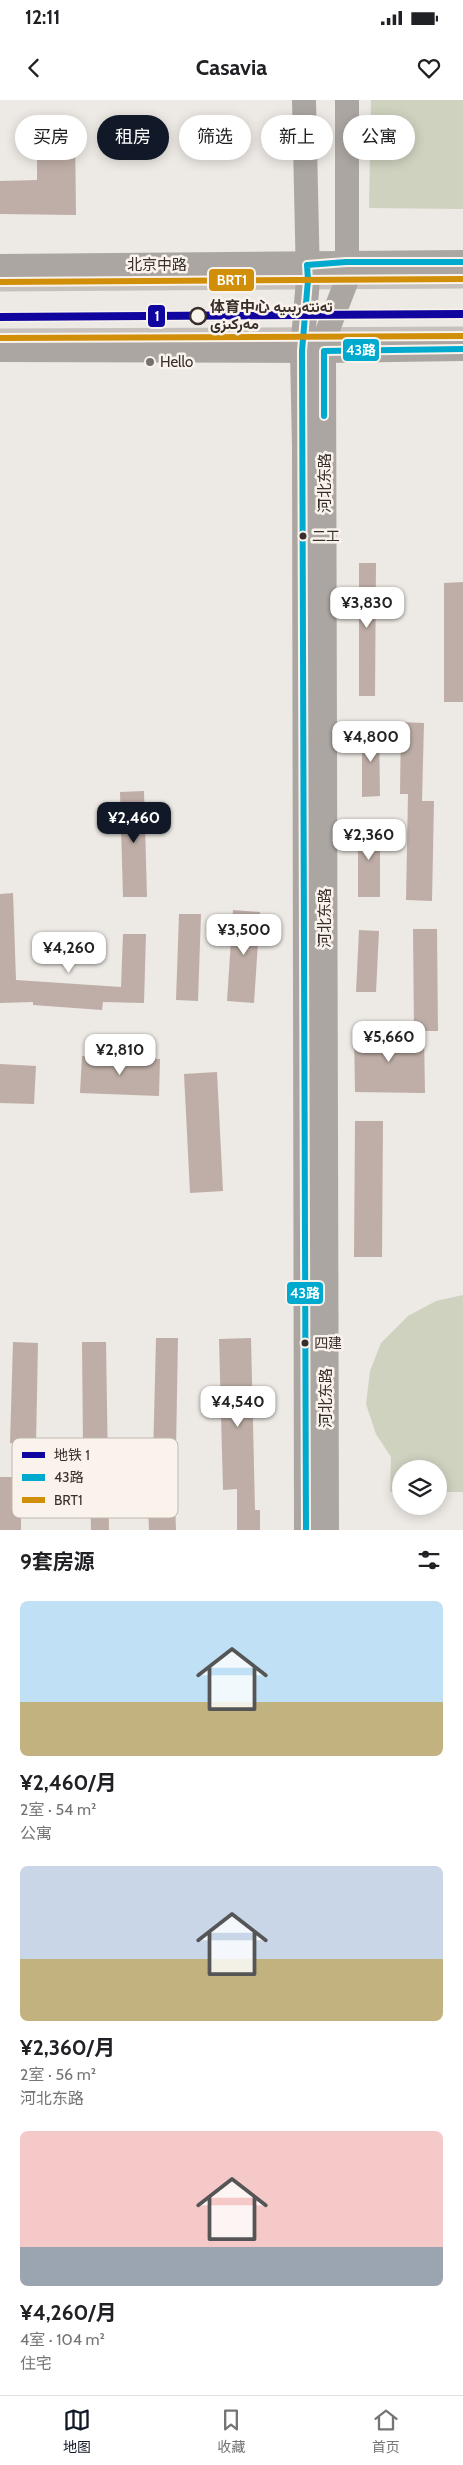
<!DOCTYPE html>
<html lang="zh">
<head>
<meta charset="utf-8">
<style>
  body { margin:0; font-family:Cabin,Vazirmatn,"Noto Sans SC",sans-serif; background:#f6f6f6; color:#202124; height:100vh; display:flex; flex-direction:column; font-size:19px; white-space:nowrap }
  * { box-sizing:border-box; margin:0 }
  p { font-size:16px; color:#757577 }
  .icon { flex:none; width:28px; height:28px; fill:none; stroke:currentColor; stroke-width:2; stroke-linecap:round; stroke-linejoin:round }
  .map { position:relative; height:1430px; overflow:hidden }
  .side { display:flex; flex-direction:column; background:#fff; flex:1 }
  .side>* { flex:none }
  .banner { position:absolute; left:15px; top:15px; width:434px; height:45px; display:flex; gap:10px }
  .tools { position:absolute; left:392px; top:1360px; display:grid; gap:10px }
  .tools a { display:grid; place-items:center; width:55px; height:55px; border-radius:50%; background:#fff; box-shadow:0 2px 12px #0003; font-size:25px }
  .price { position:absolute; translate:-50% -42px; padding:0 11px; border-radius:10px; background:#fff; color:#222; font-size:16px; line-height:32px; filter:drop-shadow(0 1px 2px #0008) }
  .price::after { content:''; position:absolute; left:50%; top:30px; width:15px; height:11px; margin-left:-8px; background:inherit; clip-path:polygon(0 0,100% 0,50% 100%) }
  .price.active { background:#111827; color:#fff }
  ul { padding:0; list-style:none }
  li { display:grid; align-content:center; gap:10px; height:265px; padding:0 20px }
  li span { display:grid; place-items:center; height:155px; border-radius:8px; color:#555 }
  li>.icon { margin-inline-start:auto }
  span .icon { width:90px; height:90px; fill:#fffc; stroke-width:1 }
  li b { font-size:21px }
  h2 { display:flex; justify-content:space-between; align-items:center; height:60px; padding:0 20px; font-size:21px }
  .tag { padding:0 18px; border-radius:22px; background:#fff; box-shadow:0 2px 12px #0003; font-size:18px; line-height:45px }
  .tag.active { background:#111827; color:#fff }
  .status { display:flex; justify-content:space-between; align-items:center; height:35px; padding:0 25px; background:#fff; direction:ltr }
  .status svg { height:14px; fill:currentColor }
  header { display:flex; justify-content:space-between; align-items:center; height:65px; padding:0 20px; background:#fff; font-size:22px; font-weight:700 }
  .tabs { display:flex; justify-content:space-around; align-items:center; height:70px; border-top:1px solid #e0e0e0; background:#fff; font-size:14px; color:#757577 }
  .tabs a { display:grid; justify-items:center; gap:2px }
  .tabs .active { color:#111827 }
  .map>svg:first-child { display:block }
  .green { fill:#cfd2bf }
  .building { fill:#bfaea7 }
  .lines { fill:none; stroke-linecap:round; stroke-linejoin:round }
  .minor { stroke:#c7c1bd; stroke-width:19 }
  .major { stroke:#aca6a2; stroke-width:24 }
  .bus-1-casing { stroke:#f9f3ec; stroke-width:10 }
  .bus-2-casing { stroke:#f9f3ec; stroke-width:10 }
  .bus-1 { stroke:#00a9ce; stroke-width:6 }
  .bus-2 { stroke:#d18e09; stroke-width:6 }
  .metro-1-casing { stroke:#f9f3ec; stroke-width:11 }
  .metro-1 { stroke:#10069f; stroke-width:8 }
  .stop-dot { fill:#f9f3ec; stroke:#382e2b; stroke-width:2.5 }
  .poi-dot { fill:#776f6c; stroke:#f9f3ec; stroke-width:2 }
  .bus-dot { fill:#382e2b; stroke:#f9f3ec; stroke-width:2 }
  .labels { text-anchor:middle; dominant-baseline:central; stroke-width:5; stroke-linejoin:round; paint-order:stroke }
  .bus-label { font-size:14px; fill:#382e2b; stroke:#f9f3ec; text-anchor:start }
  .street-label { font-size:15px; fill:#382e2b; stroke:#f9f3ec }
  .stop-label { font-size:15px; font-weight:bold; fill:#382e2b; stroke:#f9f3ec; text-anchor:start }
  .poi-label { font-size:15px; fill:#382e2b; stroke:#f9f3ec; text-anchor:start }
  .key { fill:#f9f3ec; stroke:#bfb8b2; stroke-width:1 }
  .key-label { font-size:14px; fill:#382e2b }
  .line-badge { stroke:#f9f3ec; stroke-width:2 }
  .badge-label { font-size:14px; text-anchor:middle; font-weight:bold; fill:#fff }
</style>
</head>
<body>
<div class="status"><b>12:11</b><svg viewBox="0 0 49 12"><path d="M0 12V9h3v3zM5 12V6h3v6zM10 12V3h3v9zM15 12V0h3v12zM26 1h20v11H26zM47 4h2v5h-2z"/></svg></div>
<header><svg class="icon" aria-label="back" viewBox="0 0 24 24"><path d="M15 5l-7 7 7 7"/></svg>Casavia<svg class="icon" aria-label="heart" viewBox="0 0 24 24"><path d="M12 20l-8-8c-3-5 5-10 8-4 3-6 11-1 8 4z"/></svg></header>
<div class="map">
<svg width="463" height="1430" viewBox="0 0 463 1430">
  <rect width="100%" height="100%" fill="#ede9e4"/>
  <g class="green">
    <polygon points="371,0 463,0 463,109 369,108"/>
    <polygon points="463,1195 463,1392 439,1392 439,1369 401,1369 401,1392 390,1392 391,1357 376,1334 366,1304 370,1271 381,1243 408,1216 436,1201"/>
  </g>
  <g class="building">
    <polygon points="37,31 75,31 76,115 0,114 0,81 37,80"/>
    <polygon points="359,463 376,463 375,596 359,596"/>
    <polygon points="463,482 463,602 444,602 444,483"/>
    <polygon points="401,622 424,623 422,701 434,701 432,801 406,800 408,694 400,694"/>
    <polygon points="362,629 379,629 380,696 362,697"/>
    <polygon points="144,691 147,797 123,797 120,692"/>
    <rect x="358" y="726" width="22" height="71"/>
    <polygon points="13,793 16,880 121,887 123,834 146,834 144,903 103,902 102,910 33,905 33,902 0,903 0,794"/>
    <polygon points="233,810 260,812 254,903 227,901"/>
    <polygon points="179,814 201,814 198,901 176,900"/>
    <polygon points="413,829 437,829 438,931 414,931"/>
    <polygon points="359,830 379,831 376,892 356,892"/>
    <polygon points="378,928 378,937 424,936 425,993 355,992 354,929"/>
    <polygon points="82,956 160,959 159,996 80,993"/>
    <polygon points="0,964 36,966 34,1004 0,1003"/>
    <polygon points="217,972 223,1091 190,1093 184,974"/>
    <polygon points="355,1021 383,1021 382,1157 354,1157"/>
    <polygon points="156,1238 178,1238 176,1349 173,1349 176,1430 149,1430 146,1359 153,1359"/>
    <polygon points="251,1238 255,1410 260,1410 260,1430 237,1430 237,1389 223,1390 219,1239"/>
    <polygon points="13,1242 38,1243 36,1344 10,1343"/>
    <polygon points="82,1242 106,1242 109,1430 91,1430 89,1349 83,1349"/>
    <rect x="0" y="1377" width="21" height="53"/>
  </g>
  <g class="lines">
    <g class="minor">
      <polyline points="0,182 463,179"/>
      <polyline points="0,238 463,236"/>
    </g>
    <g class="major">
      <polyline points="304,0 308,180 302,251 304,347 306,1430"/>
      <polyline points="0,166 463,162"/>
      <polyline points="0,250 324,251 463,249"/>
      <polyline points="327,1430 324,251 325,237 347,180 347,0"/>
    </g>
    <g class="bus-1-casing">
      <g id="bus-1">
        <polyline points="324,316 324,251 463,249"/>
        <polyline points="306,1430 302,251 308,180 307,165 346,162 463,162"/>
      </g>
    </g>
    <g class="bus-2-casing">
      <g id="bus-2">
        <polyline points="0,182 463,179"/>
        <polyline points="0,238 463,236"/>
      </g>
    </g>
    <use href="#bus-1" class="bus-1"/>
    <use href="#bus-2" class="bus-2"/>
    <g class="metro-1-casing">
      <polyline id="metro-1" points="0,217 463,214"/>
    </g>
    <use href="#metro-1" class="metro-1"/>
  </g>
  <circle class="stop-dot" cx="198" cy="216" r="8"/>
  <circle class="poi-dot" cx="150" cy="262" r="5"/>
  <g class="bus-dot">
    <circle cx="303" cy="436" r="4.5"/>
    <circle cx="305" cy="1243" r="4.5"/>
  </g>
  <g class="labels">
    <g class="bus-label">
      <text x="312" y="436">二工</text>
      <text x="314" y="1243">四建</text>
    </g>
    <g class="street-label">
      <text x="157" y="165">北京中路</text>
      <text transform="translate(325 383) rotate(-90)">河北东路</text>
      <text transform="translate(325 818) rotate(-90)">河北东路</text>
      <text transform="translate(326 1298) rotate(-90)">河北东路</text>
    </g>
    <g class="stop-label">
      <text x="210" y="207">体育中心 تەنتەربىيە<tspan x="210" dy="17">مەركىزى</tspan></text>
    </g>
    <g class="poi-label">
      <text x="160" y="262">Hello</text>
    </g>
  </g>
  <rect x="12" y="1338" width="166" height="80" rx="8" class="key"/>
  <rect x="22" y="1352" width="23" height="6" fill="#10069f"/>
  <rect x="22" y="1374" width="23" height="7" fill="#00a9ce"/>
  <rect x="22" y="1397" width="23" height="6" fill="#d18e09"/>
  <g class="key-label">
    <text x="54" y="1360">地铁 1</text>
    <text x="54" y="1382">43路</text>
    <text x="54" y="1405">BRT1</text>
  </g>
  <g class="line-badge">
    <rect x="208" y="168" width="47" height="24" rx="5" fill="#d18e09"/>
    <rect x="147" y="204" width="19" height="24" rx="5" fill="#10069f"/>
    <rect x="342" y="238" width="38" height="24" rx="5" fill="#00a9ce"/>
    <rect x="286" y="1181" width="38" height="24" rx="5" fill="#00a9ce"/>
  </g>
  <g class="badge-label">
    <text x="232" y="185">BRT1</text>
    <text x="157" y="221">1</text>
    <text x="361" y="255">43路</text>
    <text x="305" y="1198">43路</text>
  </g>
</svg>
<div class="tools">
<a><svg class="icon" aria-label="layers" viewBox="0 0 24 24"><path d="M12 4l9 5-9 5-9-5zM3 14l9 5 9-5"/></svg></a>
</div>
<b class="price" style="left:367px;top:529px">¥3,830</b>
<b class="price" style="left:371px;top:663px">¥4,800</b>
<b class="price active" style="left:134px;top:744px">¥2,460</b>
<b class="price" style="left:369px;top:761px">¥2,360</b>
<b class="price" style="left:244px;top:856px">¥3,500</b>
<b class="price" style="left:69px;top:874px">¥4,260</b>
<b class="price" style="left:389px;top:963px">¥5,660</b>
<b class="price" style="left:120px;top:976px">¥2,810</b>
<b class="price" style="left:238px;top:1328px">¥4,540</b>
<div class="banner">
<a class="tag">买房</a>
<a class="tag active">租房</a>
<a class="tag">筛选</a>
<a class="tag">新上</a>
<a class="tag">公寓</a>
</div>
</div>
<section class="side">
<h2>9套房源<svg class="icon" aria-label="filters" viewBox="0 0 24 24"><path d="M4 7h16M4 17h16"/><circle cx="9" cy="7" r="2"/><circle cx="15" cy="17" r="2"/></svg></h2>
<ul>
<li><span style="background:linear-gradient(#bfe0f5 65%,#c2b280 0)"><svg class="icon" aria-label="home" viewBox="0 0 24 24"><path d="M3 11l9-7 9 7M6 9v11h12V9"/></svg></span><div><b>¥2,460/月</b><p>2室 · 54 m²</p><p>公寓</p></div></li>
<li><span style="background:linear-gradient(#c9d6e8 60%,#c2b280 0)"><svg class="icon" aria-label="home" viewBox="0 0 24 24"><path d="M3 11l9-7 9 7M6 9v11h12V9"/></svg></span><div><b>¥2,360/月</b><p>2室 · 56 m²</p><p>河北东路</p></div></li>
<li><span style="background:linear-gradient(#f6c9c9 75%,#9aa5b1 0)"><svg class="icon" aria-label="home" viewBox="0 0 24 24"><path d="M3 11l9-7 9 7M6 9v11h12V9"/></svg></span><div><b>¥4,260/月</b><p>4室 · 104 m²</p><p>住宅</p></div></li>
</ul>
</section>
<nav class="tabs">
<a class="active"><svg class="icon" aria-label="map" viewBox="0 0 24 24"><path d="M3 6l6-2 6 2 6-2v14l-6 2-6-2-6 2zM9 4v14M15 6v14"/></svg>地图</a>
<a><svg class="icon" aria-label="saved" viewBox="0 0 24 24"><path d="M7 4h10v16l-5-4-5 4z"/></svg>收藏</a>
<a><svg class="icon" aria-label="home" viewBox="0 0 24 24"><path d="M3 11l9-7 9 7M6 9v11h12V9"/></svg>首页</a>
</nav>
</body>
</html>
